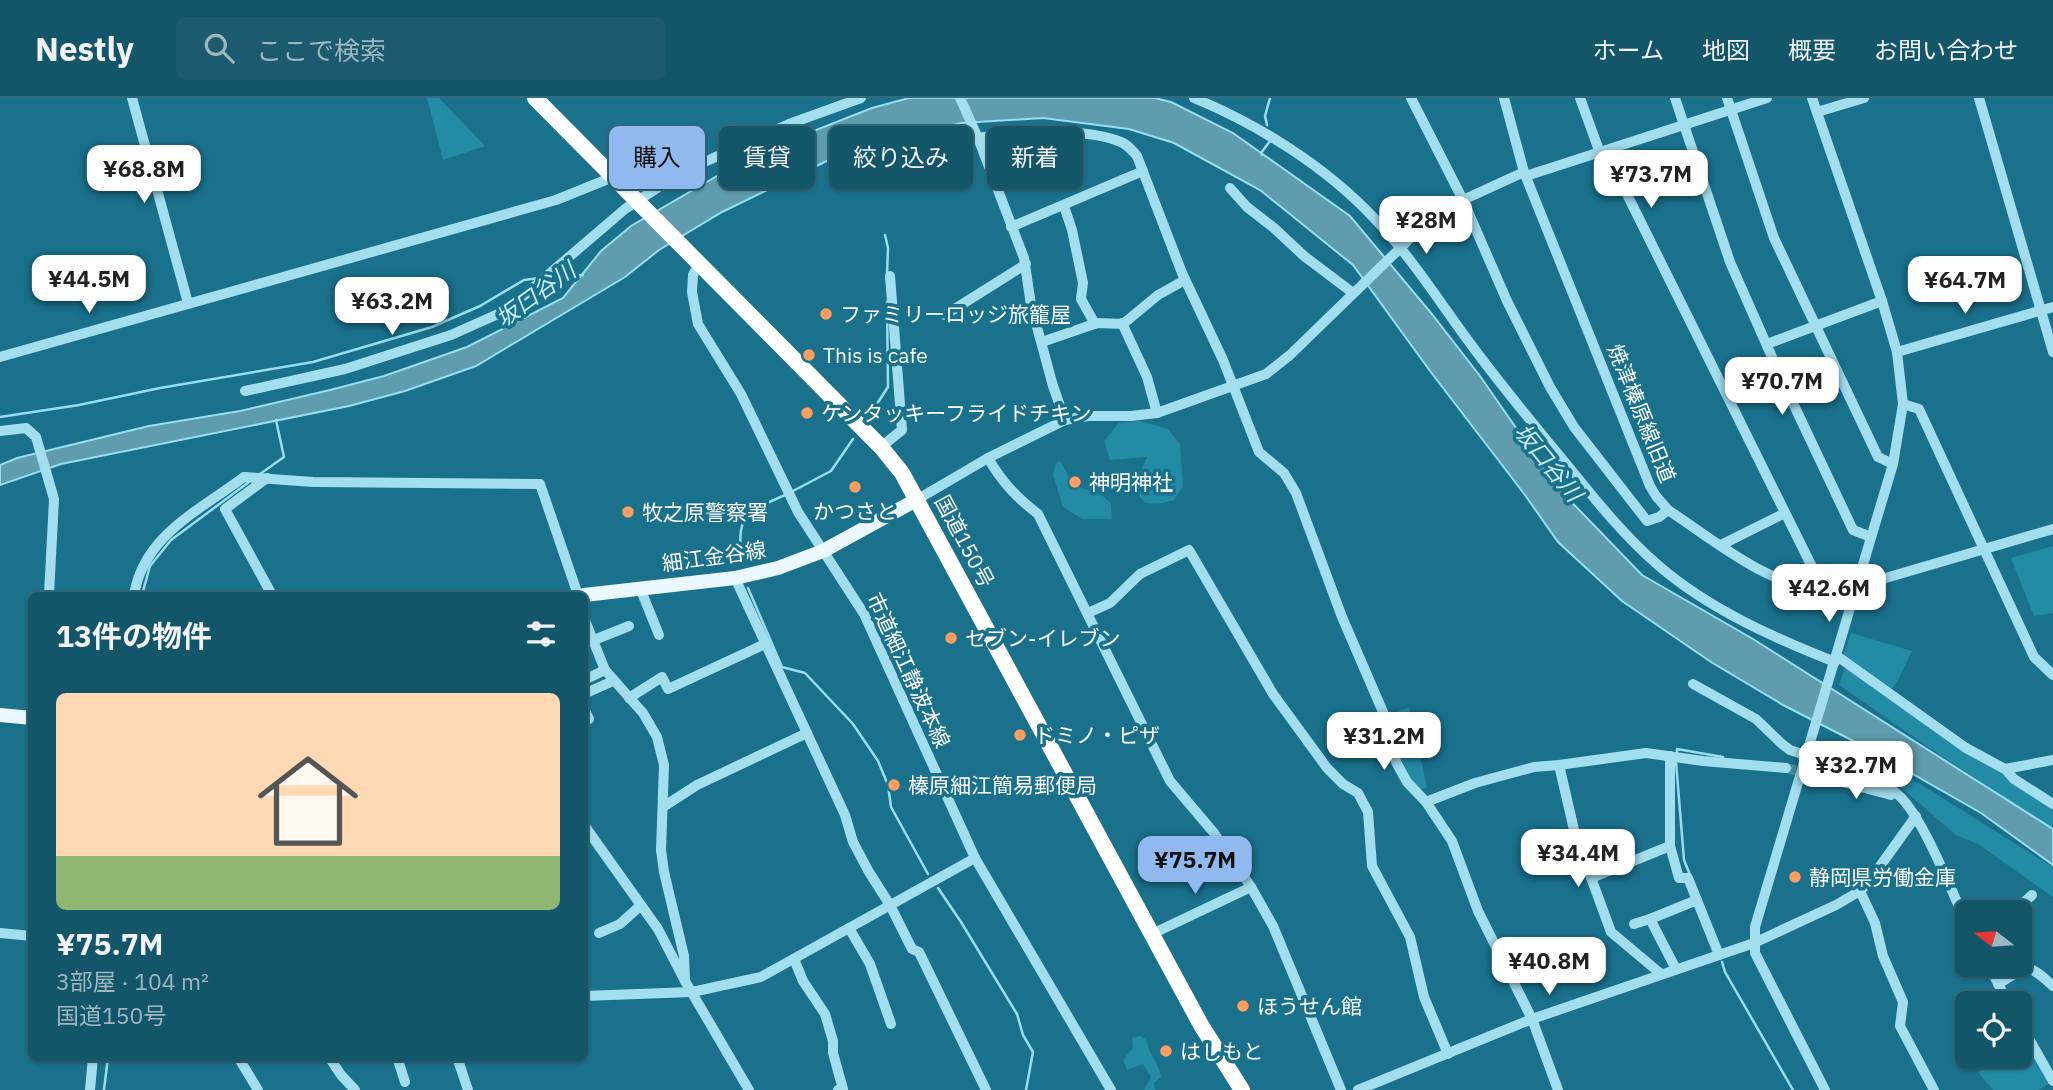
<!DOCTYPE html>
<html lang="ja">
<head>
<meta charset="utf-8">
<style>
  body { margin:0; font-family:"IBM Plex Sans","Noto Sans JP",sans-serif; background:#1c5b6f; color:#f1f3f6; height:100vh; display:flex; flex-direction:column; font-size:26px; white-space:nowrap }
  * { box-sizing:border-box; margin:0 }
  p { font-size:23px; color:#9db7c0 }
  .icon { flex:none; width:38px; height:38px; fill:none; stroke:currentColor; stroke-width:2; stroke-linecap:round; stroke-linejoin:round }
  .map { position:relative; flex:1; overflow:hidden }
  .drawer { position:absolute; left:28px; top:494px; width:560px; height:469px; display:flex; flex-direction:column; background:#135569; border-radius:10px; box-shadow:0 2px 5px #0004,0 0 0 2px #326b7d }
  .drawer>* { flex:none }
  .guide { position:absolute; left:609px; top:28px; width:665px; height:63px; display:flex; gap:14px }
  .needle { width:46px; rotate:287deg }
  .controls { position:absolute; left:1955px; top:802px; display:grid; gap:14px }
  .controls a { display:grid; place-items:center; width:77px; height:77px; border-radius:10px; background:#135569; box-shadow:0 2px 5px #0004,0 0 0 2px #326b7d; font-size:35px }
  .price { position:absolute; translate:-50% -60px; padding:0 16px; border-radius:14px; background:#fff; color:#222; font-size:23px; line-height:46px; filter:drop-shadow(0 2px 4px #0008) }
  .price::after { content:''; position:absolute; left:50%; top:42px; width:21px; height:16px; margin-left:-10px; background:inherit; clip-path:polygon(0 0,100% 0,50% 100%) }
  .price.on { background:#90b9f0; color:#111 }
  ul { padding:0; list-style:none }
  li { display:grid; align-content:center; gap:14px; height:371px; padding:0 28px }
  li span { display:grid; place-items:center; height:217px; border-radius:10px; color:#555 }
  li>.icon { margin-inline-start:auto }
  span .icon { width:126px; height:126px; fill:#fffc; stroke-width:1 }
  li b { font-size:30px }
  h2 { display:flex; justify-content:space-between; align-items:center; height:84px; padding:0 28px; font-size:30px }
  .pill { padding:0 24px; border-radius:10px; background:#135569; box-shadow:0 2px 5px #0004,0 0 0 2px #326b7d; font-size:24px; line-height:63px }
  .pill.on { background:#90b9f0; color:#111 }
  header { display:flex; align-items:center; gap:42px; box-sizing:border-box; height:98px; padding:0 35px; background:#135569; border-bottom:2px solid #326b7d }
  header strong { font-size:33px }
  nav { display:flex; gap:38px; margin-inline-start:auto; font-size:24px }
  .search { width:490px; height:63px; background:#1c5b6f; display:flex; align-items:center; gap:18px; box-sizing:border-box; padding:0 24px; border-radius:10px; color:#9db7c0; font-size:26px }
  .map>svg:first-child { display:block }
  .green { fill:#248ba7 }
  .water { fill:#5e9cae; stroke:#96def0; stroke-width:2 }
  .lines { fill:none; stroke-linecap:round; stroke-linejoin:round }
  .stream { stroke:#96def0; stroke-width:2.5 }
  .minor-tunnel { stroke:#478da3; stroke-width:10; stroke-dasharray:10 5; stroke-linecap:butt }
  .minor { stroke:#a3deee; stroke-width:10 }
  .major { stroke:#eaf9ff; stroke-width:14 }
  .highway { stroke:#fff; stroke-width:16 }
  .poi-dot { fill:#ff9c60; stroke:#19718c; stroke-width:2.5 }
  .labels { text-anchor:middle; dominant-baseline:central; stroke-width:7; stroke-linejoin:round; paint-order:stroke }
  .poi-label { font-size:21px; fill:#fff; stroke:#19718c; text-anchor:start }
  .street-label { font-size:21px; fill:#fff; stroke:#19718c }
  .water-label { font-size:23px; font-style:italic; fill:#cbeff8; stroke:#19718c }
</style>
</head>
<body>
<header>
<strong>Nestly</strong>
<div class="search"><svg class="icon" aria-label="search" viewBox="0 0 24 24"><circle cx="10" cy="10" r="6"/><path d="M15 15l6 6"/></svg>ここで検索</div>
<nav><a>ホーム</a><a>地図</a><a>概要</a><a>お問い合わせ</a></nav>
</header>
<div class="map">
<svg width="2053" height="992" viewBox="0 0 2053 992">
  <rect width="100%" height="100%" fill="#19718c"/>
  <g class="green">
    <polygon points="427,0 439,0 485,48 443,62"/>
    <path d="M1140,323L1168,331L1180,346L1183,389L1174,402L1158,406L1145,405C1137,395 1125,385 1132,373H1141L1147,359L1110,362L1104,343L1119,325Z"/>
    <polygon points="1060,362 1069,379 1081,390 1099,395 1111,405 1112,421 1082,421 1063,409 1053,377 1055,367"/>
    <polygon points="2053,448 2053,515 2034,518 2011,460"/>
    <polygon points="1851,535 1912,553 1898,582 1890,593 1843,558"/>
    <polygon points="1845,570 2053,709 2053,731 1934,653 1839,587"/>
    <polygon points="1409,609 1427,689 1419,692 1400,665 1388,617"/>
    <polygon points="1825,645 1848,646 1920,686 2053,769 2053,799 1978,746 1956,737 1882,673"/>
    <polygon points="2020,933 2051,984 2039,992 1993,992 1978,974 2002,960 2002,957 2020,957"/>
    <path d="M1141,938L1147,943C1149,959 1159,964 1161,979L1154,985L1155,992H1144L1151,979L1143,966L1127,972L1123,962L1133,950L1132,940Z"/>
  </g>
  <polygon class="water" points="909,0 1155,0 1171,4 1233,35 1350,118 1431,215 1480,278 1557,389 1642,477 1753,541 2053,731 2053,767 1981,715 1869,651 1783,607 1711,564 1622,503 1558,444 1525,397 1430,273 1353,167 1260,92 1174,45 1129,31 1043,20 961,25 837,58 722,114 659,152 625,179 476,268 405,293 349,308 61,366 0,387 0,367 17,360 149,328 240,313 330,292 384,278 467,249 563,200 601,153 631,128 755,56 872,10"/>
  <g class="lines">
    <g class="stream">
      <polyline points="1267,27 1265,18 1270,0"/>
      <polyline points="869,55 876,48"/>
      <polyline points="1262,57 1261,55 1270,43"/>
      <polyline points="885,137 888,150 887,177"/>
      <polyline points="555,179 583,177"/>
      <polyline points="0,319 79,307 160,290 313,264 432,229 480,208 524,182 539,180"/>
      <polyline points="867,321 888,289 887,204"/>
      <polyline points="260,376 284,359 276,322"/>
      <polyline points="791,394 831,373 853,341"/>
      <path d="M743,466C735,419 744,415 785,397"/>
      <polyline points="748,490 782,569 805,575 853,626 878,663 888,687 891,709 928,776"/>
      <polyline points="142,497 150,468 171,442 249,384"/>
      <polyline points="1677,655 1677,651 1723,659"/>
      <polyline points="1873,660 1900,667"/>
      <polyline points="1676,664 1684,762 1690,777"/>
      <polyline points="1827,675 1854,681"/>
      <polyline points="938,790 961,824 1017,916 1023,937 1033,954 1026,992"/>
      <polyline points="1722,864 1725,874 1793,992"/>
      <polyline points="104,992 108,959"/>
    </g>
    <polyline class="minor-tunnel" points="1786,670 1816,677"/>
    <g class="minor">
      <polyline points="132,0 188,205"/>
      <polyline points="960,0 978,40 1024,160 1031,207 1053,288 1065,322"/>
      <path d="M1194,0C1259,27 1325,68 1374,120C1408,155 1435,197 1464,237C1495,280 1529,321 1563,362C1593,399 1623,437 1659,468C1709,511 1774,540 1835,564"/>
      <polyline points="1411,0 1463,102 1507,203 1550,289 1574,329 1647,423 1659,419 1668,412"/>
      <path d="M1504,0L1524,74L1650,388L1656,398L1668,412C1720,446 1773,493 1838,494L2053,431"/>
      <polyline points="1580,0 1600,55"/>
      <polyline points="1675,0 1730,164 1783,284 1853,432 1871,439"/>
      <polyline points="1727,0 1774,140 1878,359 1893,366"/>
      <polyline points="1812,0 1882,203 1897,254 1903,306 1893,366 1755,829 1755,855 1825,992"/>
      <polyline points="1979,0 2053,254"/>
      <polyline points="1817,14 1864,0"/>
      <path d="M978,40C1017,33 1084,29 1121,44C1128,47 1132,52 1137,58L1182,175L1223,262L1259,354L1284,375L1296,395L1342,519L1386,621L1396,664L1407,684L1426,704L1452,743L1478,813L1532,921L1558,992"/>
      <polyline points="1606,54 1824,493"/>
      <polyline points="1526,78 1767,0"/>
      <polyline points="1230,90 1247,109 1274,130 1304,158 1353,195"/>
      <polyline points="1064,108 1072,132 1083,185 1081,201 1095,226"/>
      <polyline points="1011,129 1143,73"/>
      <polyline points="699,166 693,177 692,194 698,226 741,296 798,414 864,516 975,760 1111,992"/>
      <polyline points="945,217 1026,166"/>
      <polyline points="1122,225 1147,279 1157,315"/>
      <polyline points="1042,244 1097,225 1123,226 1158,197 1185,182"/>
      <polyline points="1767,246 1882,203"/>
      <polyline points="1897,254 2053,209"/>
      <polyline points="0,259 556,102 613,79"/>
      <polyline points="245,293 345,271 451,237 507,212 625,111 680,75 789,26 861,0"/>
      <polyline points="1903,306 1919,311 2034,559 2053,577"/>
      <polyline points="0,333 26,330 36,339 54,401 49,497"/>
      <polyline points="881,349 902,332 890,178"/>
      <path d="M988,360C1002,384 1016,399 1038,416L1170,683L1214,735L1251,789L1273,828L1341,992"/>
      <polyline points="267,380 225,411 272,497"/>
      <polyline points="918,401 988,360 1065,322 1088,318 1131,318 1157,315 1266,276 1290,257 1423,128 1463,102 1524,74"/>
      <polyline points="1721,447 1785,415"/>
      <polyline points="735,480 845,717 853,744 869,774 890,807 912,851 919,854 986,992"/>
      <polyline points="640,490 659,537"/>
      <path d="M134,497C144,437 200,412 244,379L313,384L540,386L578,497"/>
      <polyline points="1088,515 1110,505 1140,476 1189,452 1273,596 1327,670 1343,686 1358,695 1368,714 1372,768 1410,839 1424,899 1448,956"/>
      <polyline points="584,520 605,572 643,615 657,639 664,667 661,752 664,774 684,858 685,883"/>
      <polyline points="594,542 629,528"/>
      <polyline points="1837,558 1966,650 2005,671 2053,662"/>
      <polyline points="584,582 605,572"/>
      <path d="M1693,586L1756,621L1782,646L1790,652C1826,664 1864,672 1895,694C1921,713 1952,795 1967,826"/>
      <polyline points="584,596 613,583"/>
      <polyline points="629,600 662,579 668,591 765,546"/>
      <polyline points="584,611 589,621"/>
      <polyline points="1670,658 1670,748 1679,780 1688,780 1719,857"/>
      <polyline points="1559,667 1575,736 1611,834 1661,876"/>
      <polyline points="2005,671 2014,681 2053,706"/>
      <polyline points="1816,677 1891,697"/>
      <polyline points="1426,704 1475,685 1534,669 1559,667 1646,655 1703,663 1786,670"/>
      <polyline points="663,709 697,687 807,635"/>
      <polyline points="584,727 658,831 685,883 749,992"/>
      <polyline points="1591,780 1670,748"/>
      <polyline points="1860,793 1875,825 1883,858 1903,904 1900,928 1934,992"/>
      <polyline points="2014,814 2032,797"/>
      <polyline points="1650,821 1697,802"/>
      <polyline points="1634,826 1650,821 1676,871"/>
      <polyline points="849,830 870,866 891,926"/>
      <polyline points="0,835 32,838"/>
      <polyline points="599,835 620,826 641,807"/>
      <polyline points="1152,836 1251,789"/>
      <polyline points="794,861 803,883 825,916 833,943 833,955 843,991 838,992"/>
      <polyline points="1988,866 2008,905"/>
      <path d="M1998,886C2028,868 2026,863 2053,888"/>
      <polyline points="584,898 692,894 761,879 975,760"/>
      <polyline points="2020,925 2053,983"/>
      <polyline points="238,959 258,992"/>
      <polyline points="329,959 341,977 355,992"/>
      <polyline points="397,959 405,984"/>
      <polyline points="457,959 468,992"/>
      <polyline points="90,992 93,959"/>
      <polyline points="1358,992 1532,921 1754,845 1836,807 1860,793 1868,785 1916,718"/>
    </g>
    <g class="major">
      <polyline points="584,497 735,480 778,470 823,453 918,401"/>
      <polyline points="0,617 32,620"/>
    </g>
    <polyline class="highway" points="535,0 881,349 902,375 1201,927 1242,992"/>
  </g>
  <g class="poi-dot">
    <circle cx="826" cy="216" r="7"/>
    <circle cx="809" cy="257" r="7"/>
    <circle cx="807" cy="315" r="7"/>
    <circle cx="1075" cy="384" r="7"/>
    <circle cx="855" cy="389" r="7"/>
    <circle cx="628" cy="414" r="7"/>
    <circle cx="951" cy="540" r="7"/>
    <circle cx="1020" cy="637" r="7"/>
    <circle cx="894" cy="687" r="7"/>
    <circle cx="1795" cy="779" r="7"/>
    <circle cx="1243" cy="908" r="7"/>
    <circle cx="1166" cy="953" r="7"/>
  </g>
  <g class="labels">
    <g class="poi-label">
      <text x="840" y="216">ファミリーロッジ旅籠屋</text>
      <text x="823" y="257">This is cafe</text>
      <text x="821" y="315">ケンタッキーフライドチキン</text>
      <text x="1089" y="384">神明神社</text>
      <text x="855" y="413" text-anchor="middle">かつさと</text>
      <text x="642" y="414">牧之原警察署</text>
      <text x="965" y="540">セブン-イレブン</text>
      <text x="1034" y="637">ドミノ・ピザ</text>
      <text x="908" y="687">榛原細江簡易郵便局</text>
      <text x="1809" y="779">静岡県労働金庫</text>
      <text x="1257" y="908">ほうせん館</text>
      <text x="1180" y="953">はしもと</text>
    </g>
    <g class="street-label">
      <text transform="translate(1642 315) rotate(68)">焼津榛原線旧道</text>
      <text transform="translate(965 443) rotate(62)">国道150号</text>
      <text transform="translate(714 458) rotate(-8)">細江金谷線</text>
      <text transform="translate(909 572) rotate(65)">市道細江静波本線</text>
    </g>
    <g class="water-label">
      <text transform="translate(535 196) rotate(-36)">坂口谷川</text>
      <text transform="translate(1549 364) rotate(51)">坂口谷川</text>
    </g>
  </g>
</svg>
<div class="controls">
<a><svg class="needle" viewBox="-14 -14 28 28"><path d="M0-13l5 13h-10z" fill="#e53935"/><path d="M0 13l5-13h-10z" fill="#9db7c0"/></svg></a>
<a><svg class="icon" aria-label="locate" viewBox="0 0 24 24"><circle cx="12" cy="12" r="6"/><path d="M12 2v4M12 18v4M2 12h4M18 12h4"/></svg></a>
</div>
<b class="price" style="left:144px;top:107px">¥68.8M</b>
<b class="price" style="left:1651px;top:112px">¥73.7M</b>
<b class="price" style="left:1426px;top:158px">¥28M</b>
<b class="price" style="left:89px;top:217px">¥44.5M</b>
<b class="price" style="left:1965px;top:218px">¥64.7M</b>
<b class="price" style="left:392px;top:239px">¥63.2M</b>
<b class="price" style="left:1782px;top:319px">¥70.7M</b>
<b class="price" style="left:1829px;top:526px">¥42.6M</b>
<b class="price" style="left:1384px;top:674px">¥31.2M</b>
<b class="price" style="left:1856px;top:703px">¥32.7M</b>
<b class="price" style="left:1578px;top:791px">¥34.4M</b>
<b class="price on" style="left:1195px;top:798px">¥75.7M</b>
<b class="price" style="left:1549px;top:899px">¥40.8M</b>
<div class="guide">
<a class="pill on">購入</a>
<a class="pill">賃貸</a>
<a class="pill">絞り込み</a>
<a class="pill">新着</a>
</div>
<section class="drawer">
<h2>13件の物件<svg class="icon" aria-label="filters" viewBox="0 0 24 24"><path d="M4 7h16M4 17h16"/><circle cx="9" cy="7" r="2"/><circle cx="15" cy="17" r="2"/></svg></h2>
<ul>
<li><span style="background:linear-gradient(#ffd9b3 75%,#8fb573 0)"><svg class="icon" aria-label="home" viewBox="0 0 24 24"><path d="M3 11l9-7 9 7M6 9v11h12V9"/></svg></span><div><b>¥75.7M</b><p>3部屋 · 104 m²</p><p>国道150号</p></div></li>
</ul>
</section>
</div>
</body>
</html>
